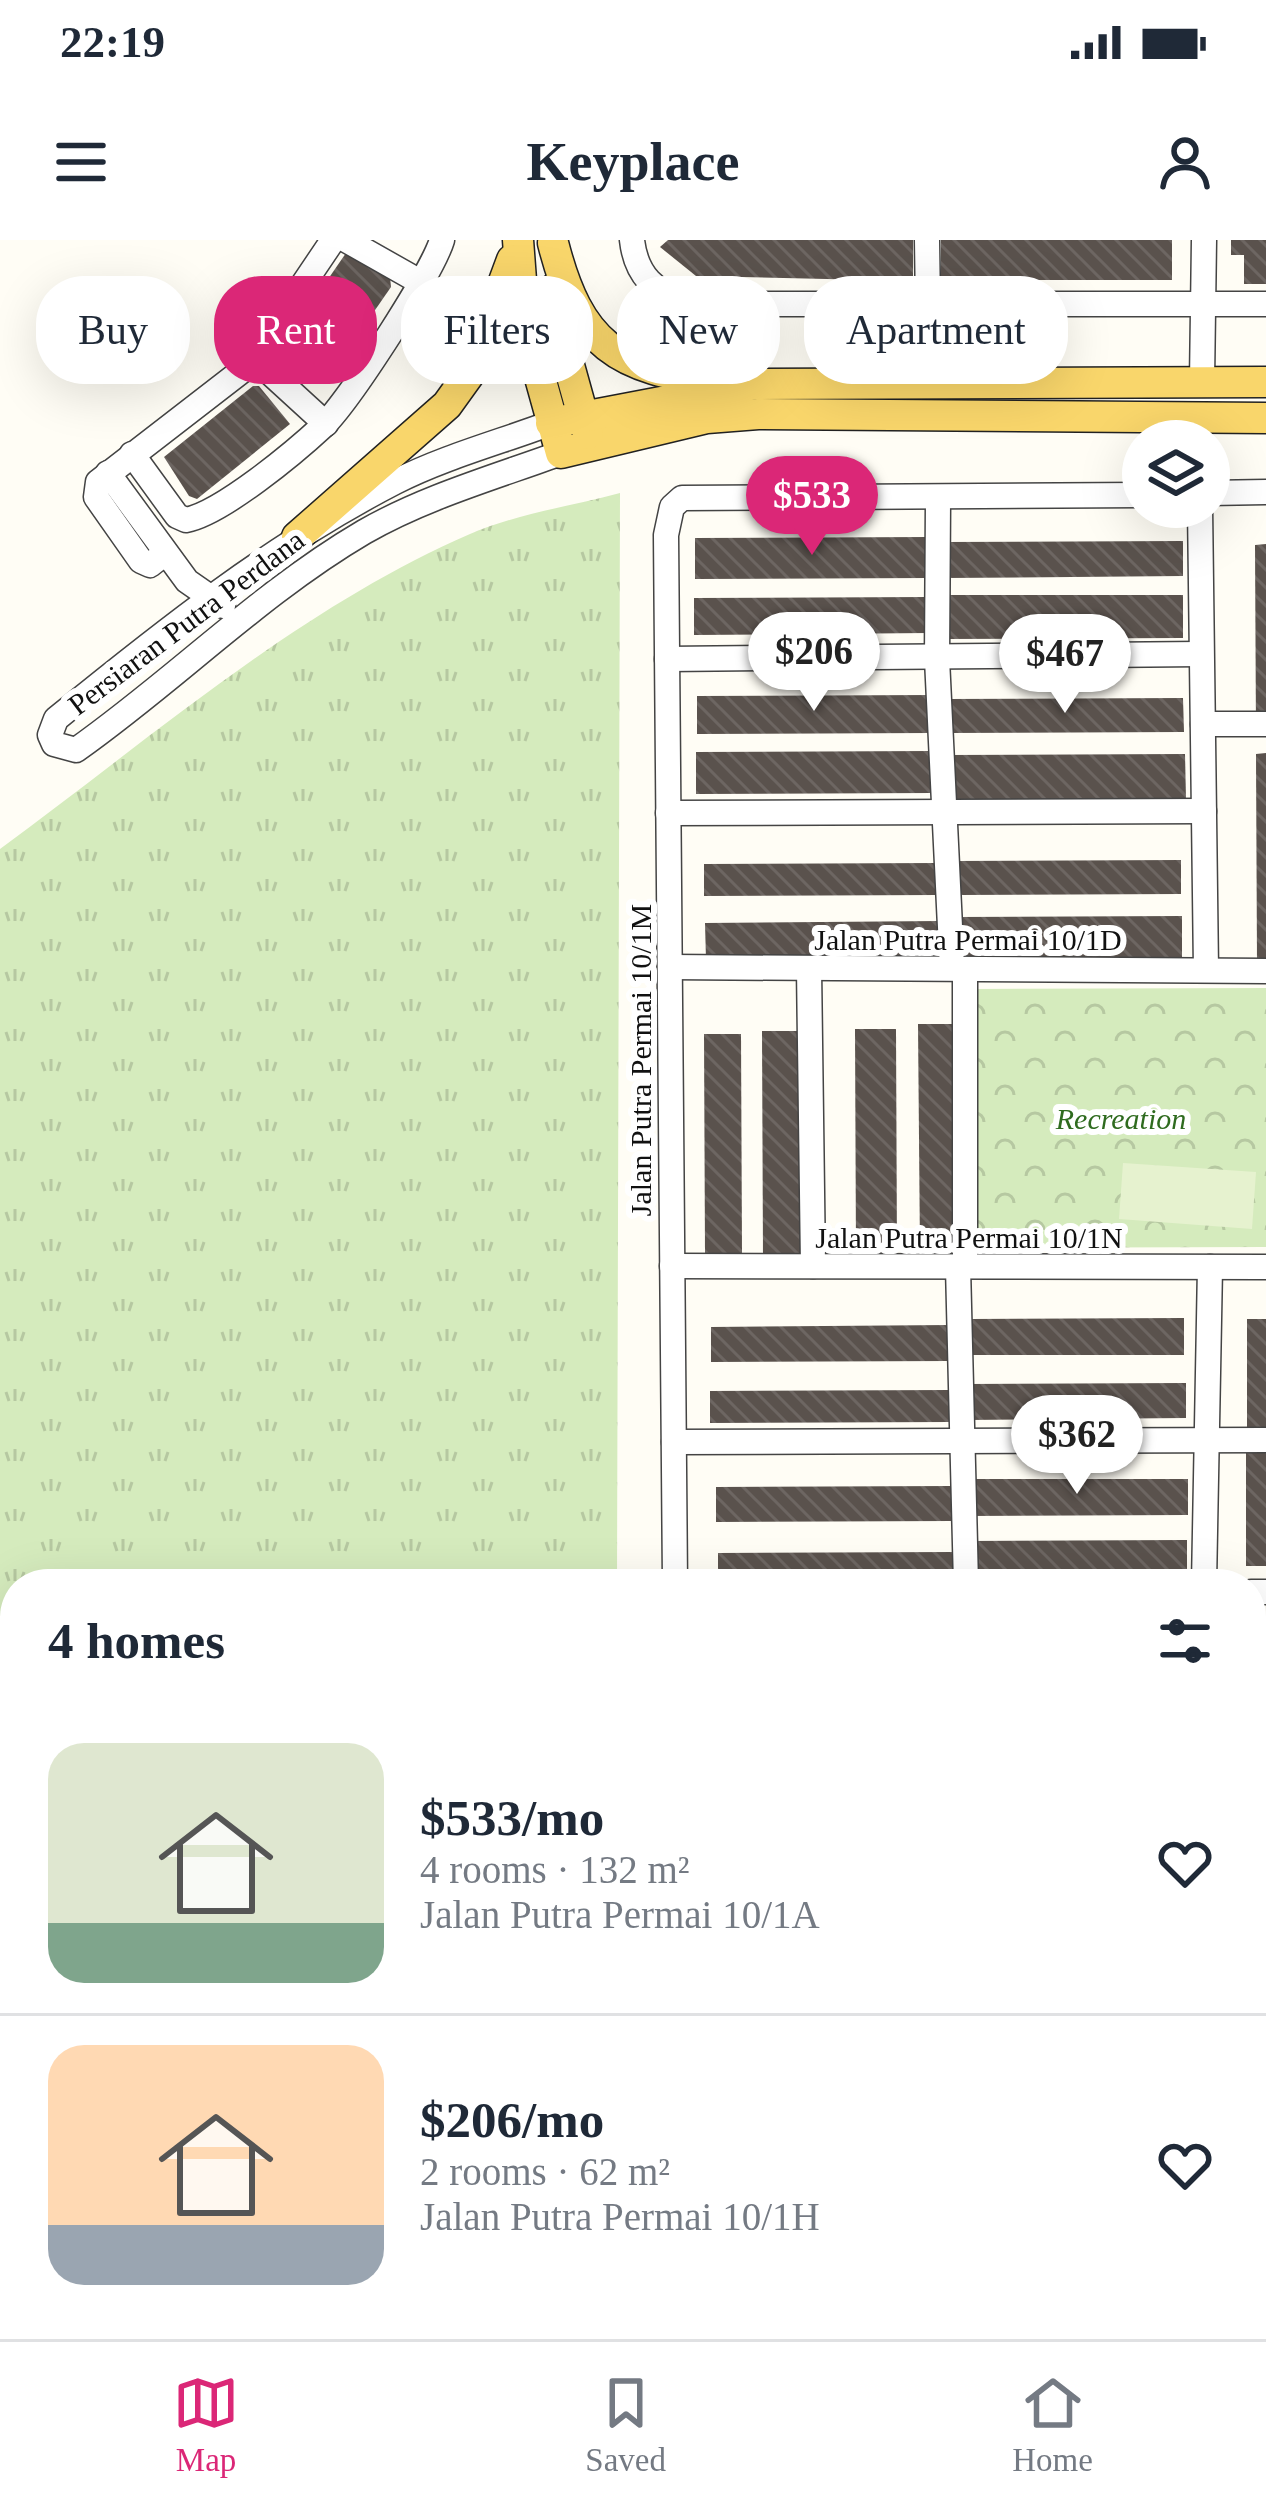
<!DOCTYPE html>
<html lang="en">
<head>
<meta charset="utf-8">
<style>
  body { margin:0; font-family:"Times New Roman",serif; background:#f2f2f3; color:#1f2937; height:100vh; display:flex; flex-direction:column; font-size:45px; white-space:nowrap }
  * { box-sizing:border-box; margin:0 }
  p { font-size:39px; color:#747a83 }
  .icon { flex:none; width:66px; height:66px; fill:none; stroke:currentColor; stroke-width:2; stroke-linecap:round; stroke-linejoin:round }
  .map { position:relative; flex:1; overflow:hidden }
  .sheet { position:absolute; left:0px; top:1329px; width:1266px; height:771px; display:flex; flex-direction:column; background:#fff; border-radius:48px 48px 0 0; box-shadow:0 12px 48px #0002 }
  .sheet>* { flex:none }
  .top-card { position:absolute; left:36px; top:36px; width:1194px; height:108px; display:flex; gap:24px }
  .buttons { position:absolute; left:1122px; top:180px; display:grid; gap:24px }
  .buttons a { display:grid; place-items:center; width:108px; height:108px; border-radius:50%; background:#fff; box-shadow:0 12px 48px #0002; font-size:60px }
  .price { position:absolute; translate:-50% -102px; padding:0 27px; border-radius:42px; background:#fff; color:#222; font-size:39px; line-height:78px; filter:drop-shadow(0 3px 6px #0008) }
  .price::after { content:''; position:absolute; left:50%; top:72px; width:36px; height:27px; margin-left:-18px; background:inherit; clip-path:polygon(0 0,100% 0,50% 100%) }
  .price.on { background:#db2777; color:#fff }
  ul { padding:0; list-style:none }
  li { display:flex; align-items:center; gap:36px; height:300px; padding:0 48px }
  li+li { border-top:3px solid #e0e1e3 }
  li span { display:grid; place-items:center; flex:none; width:336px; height:240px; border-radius:36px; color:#555 }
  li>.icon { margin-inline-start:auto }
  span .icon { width:144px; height:144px; fill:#fffc; stroke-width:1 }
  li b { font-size:51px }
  h2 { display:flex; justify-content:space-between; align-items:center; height:144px; padding:0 48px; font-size:51px }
  .tag { padding:0 42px; border-radius:48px; background:#fff; box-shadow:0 12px 48px #0002; font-size:42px; line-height:108px }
  .tag.on { background:#db2777; color:#fff }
  .status { display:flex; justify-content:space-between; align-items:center; height:84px; padding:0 60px; background:#fff; direction:ltr }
  .status svg { height:33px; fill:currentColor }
  header { display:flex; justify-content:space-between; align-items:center; height:156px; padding:0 48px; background:#fff; font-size:54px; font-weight:700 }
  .tabs { display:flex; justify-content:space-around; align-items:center; height:168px; border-top:3px solid #e0e1e3; background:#fff; font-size:33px; color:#747a83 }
  .tabs a { display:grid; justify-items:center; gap:6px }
  .tabs .on { color:#db2777 }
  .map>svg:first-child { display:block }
  .grass { fill:url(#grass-tufts) }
  .park { fill:url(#park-crowns) }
  .pitch { fill:#e6f2cf }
  .water { fill:url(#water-waves); stroke:#3f96cf; stroke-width:3 }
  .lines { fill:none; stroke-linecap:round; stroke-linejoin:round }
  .stream { stroke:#3f96cf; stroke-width:4.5 }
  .building { fill:url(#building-back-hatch) }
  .minor-casing { stroke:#444; stroke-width:27 }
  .major-casing { stroke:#222; stroke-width:33 }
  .minor { stroke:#fff; stroke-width:24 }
  .major { stroke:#f9d66b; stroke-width:30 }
  .labels { text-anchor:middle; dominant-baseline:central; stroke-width:12; stroke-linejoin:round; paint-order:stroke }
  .street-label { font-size:30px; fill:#111; stroke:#fff }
  .park-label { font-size:30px; font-style:italic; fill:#2f6b1f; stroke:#fff }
</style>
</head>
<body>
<div class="status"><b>22:19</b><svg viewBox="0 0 49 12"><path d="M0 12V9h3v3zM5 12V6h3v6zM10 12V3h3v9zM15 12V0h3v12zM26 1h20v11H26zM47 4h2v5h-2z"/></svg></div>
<header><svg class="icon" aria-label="menu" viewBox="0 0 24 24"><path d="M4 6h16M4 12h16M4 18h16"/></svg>Keyplace<svg class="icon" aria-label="person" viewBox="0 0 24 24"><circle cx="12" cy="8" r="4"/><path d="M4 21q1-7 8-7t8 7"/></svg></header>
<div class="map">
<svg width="1266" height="2099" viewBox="0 0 1266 2099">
  <defs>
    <pattern id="grass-tufts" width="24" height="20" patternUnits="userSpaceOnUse" patternTransform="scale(3)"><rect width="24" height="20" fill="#d5ebbd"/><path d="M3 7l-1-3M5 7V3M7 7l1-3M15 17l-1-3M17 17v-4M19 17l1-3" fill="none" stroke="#b6c8a1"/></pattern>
    <pattern id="park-crowns" width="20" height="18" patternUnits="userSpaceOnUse" patternTransform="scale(3)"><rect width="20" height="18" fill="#d5ebbd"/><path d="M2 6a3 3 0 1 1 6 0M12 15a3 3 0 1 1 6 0" fill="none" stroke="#b6c8a1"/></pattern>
    <pattern id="water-waves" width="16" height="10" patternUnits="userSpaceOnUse" patternTransform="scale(3)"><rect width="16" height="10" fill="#b9e0f7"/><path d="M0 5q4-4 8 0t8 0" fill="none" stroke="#9ebfd3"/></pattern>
    <pattern id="building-back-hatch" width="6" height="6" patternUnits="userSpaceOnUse" patternTransform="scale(3)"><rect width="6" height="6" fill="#5a524d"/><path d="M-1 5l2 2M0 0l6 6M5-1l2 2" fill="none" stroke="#6d6662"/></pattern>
  </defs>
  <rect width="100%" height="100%" fill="#fffdf5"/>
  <path class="grass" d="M620,253L617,1344H15V1380L0,1376V609C149,500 299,368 470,294C516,274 572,266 620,253Z"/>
  <polygon class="park" points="1266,748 1266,1007 976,1008 975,749"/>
  <polygon class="pitch" points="1123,923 1256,932 1252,989 1119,979"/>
  <polygon class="water" points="680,2085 878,2085 883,2099 666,2099"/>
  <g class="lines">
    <g class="stream">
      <polyline points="0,1679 15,1682"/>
      <polyline points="46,2099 55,2085"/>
    </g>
  </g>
  <g class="building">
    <polygon points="668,0 913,0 913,41 696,36 660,7"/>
    <rect x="941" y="0" width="231" height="40"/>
    <polygon points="1231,0 1266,0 1266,44 1244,44 1244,15 1231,15"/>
    <polygon points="346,13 390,37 391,47 328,138 318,140 280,109"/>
    <polygon points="253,146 259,146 290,184 197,259 189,256 164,217"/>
    <polygon points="929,297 929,338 695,339 695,298"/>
    <polygon points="1183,301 1183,336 945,338 945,302"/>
    <polygon points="1266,304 1266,496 1256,496 1255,305"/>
    <polygon points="945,355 1183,355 1183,398 945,399"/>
    <polygon points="929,357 929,393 694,395 694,358"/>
    <polygon points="932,455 932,493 697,494 697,456"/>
    <polygon points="1183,458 1184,492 947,493 947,459"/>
    <polygon points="932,511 933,553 696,554 696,512"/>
    <polygon points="1266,513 1266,720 1257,720 1256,514"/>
    <polygon points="1185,514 1186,559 949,560 948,515"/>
    <polygon points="1181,620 1181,654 958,655 957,621"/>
    <polygon points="938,623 938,655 704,656 704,624"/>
    <polygon points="1182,676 1182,718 957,719 957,677"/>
    <polygon points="940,681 940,719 706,720 705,683"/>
    <polygon points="918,784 960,784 961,1013 920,1013"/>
    <polygon points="855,789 896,789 897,1017 856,1017"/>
    <polygon points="762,791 801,791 802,1019 763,1019"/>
    <polygon points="704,794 741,794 742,1014 705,1014"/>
    <polygon points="1184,1078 1184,1115 971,1115 971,1079"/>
    <rect x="1247" y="1079" width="19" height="116"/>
    <polygon points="950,1085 950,1121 711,1122 711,1087"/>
    <polygon points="1186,1143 1186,1178 968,1180 967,1144"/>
    <polygon points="951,1150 951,1182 710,1183 710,1151"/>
    <rect x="1246" y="1212" width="20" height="114"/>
    <polygon points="968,1239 1188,1239 1188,1275 968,1276"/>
    <polygon points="953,1246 953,1281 716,1282 716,1247"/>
    <polygon points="1187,1300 1187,1337 971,1338 970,1301"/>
    <polygon points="954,1312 955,1344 718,1344 718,1313"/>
    <polygon points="3,1469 15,1472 15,1492 0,1489"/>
    <polygon points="15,1525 15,1589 0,1584 0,1563"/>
    <polygon points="1255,1566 1266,1570 1266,1626 1251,1620"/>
    <polygon points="0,1600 14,1605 5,1635 0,1633"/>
    <rect x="1251" y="1803" width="15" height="159"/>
    <polygon points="1251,2039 1266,2039 1265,2093 990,2092 990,2085 1251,2085"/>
  </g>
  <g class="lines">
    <g class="minor-casing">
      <g id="minor">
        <polyline points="346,0 422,43"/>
        <path d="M632,0C636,36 655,52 687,64H1266"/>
        <polyline points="927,0 928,67"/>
        <polyline points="255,119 326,184"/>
        <polyline points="1202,141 1204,0"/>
        <path d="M551,183C500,202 444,217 395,242C271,306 163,392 56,479L50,495L54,504L76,510C174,441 260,353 364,292C425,257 495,237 561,213"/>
        <path d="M132,214L177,276L186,280C222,273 295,212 323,186C349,161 432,33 442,0"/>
        <polyline points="108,233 187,341 223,366"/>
        <polyline points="1209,253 1266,252"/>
        <polyline points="938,260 937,419 952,728"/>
        <polyline points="1200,267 1206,730"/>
        <polyline points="164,314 150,325 141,321 96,257 98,242 248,126 333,0"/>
        <polyline points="667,419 1201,414"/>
        <polyline points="1203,484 1266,484"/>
        <polyline points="668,573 1204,571"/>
        <polyline points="670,727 1266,731"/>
        <polyline points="809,728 813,1026"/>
        <polyline points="965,729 965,1027"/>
        <polyline points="672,1026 1266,1027"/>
        <polyline points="958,1027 966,1344"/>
        <polyline points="674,1202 1266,1200"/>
        <polyline points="675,1344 666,295 672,267 682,258 1143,255"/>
        <polyline points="1204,1344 1210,1027"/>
        <polyline points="1251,1352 1266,1352"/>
        <polyline points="0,1395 15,1398"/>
        <polyline points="1251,1432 1266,1432"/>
        <polyline points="0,1436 15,1439"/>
        <polyline points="1251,1462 1266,1462"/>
        <polyline points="1251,1500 1266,1500"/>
        <polyline points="1251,1542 1266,1542"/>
        <polyline points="1251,1659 1266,1659"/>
        <polyline points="1251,1776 1266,1776"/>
        <polyline points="0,1861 15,1858"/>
        <polyline points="1251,1999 1266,2000"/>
        <polyline points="954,2085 955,2099"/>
      </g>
    </g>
    <g class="major-casing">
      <g id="major">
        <polyline points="518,0 524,80 561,213 707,178 758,174 1266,178"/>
        <path d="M553,3C579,105 617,130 719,141"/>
        <polyline points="555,48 565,111 588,194"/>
        <polyline points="551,183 756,144 1266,142"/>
        <polyline points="297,297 447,165 470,133 512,20"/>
      </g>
    </g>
    <use href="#minor" class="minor"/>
    <use href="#major" class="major"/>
  </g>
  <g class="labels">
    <g class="street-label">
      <text transform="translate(186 382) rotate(-37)">Persiaran Putra Perdana</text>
      <text x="968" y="699">Jalan Putra Permai 10/1D</text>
      <text transform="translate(640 820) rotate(-90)">Jalan Putra Permai 10/1M</text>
      <text x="969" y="997">Jalan Putra Permai 10/1N</text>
    </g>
    <g class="park-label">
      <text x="1121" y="878">Recreation</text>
    </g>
  </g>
</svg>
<div class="buttons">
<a><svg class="icon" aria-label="layers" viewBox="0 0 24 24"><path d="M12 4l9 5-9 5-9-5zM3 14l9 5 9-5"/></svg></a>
</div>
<b class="price on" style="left:812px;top:318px">$533</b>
<b class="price" style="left:814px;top:474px">$206</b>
<b class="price" style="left:1065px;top:476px">$467</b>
<b class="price" style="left:1077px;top:1257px">$362</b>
<div class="top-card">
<a class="tag">Buy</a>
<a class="tag on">Rent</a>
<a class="tag">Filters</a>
<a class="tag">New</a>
<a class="tag">Apartment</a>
</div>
<section class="sheet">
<h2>4 homes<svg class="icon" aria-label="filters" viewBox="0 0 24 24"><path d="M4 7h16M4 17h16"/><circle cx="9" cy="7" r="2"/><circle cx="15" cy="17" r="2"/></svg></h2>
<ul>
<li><span style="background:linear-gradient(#dfe7d0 75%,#7fa58c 0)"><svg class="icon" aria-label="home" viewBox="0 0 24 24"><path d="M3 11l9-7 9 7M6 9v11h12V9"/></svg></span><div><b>$533/mo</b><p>4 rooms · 132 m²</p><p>Jalan Putra Permai 10/1A</p></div><svg class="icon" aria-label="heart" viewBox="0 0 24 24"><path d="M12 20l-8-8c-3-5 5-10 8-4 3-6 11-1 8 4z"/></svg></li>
<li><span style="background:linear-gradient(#ffd9b3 75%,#9aa5b1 0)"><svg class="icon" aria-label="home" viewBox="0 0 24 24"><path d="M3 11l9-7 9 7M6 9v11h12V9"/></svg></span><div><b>$206/mo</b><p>2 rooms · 62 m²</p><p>Jalan Putra Permai 10/1H</p></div><svg class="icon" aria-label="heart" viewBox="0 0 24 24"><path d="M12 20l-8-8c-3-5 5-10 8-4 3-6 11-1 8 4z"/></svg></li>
</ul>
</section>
</div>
<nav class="tabs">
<a class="on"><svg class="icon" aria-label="map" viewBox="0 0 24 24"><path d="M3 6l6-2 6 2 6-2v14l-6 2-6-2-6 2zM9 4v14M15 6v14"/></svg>Map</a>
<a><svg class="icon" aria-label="saved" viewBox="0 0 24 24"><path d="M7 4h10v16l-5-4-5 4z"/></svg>Saved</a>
<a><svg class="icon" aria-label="home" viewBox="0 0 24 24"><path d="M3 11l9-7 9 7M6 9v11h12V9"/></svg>Home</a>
</nav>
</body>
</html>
